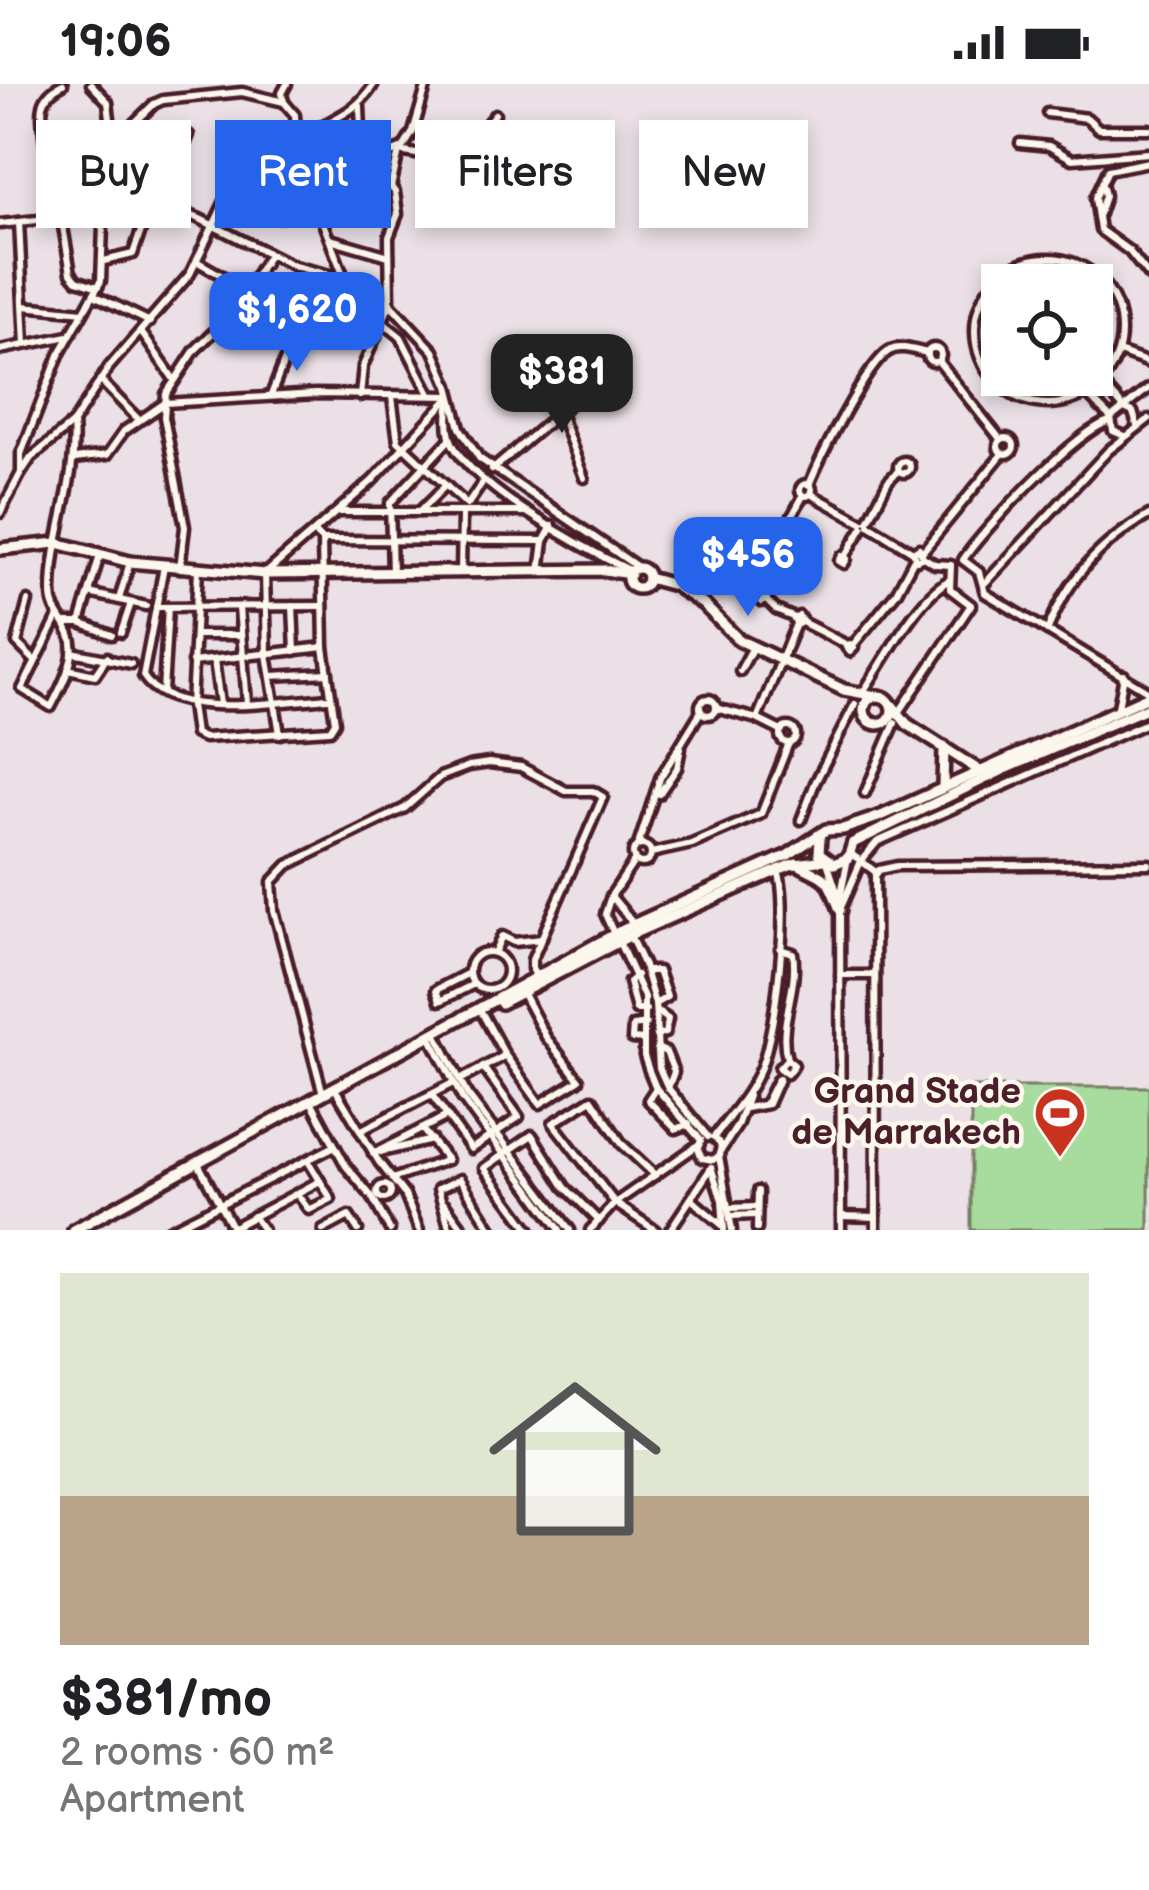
<!DOCTYPE html>
<html lang="en">
<head>
<meta charset="utf-8">
<style>
  body { margin:0; font-family:"Balsamiq Sans",sans-serif; background:#f6f6f6; color:#202124; height:100vh; display:flex; flex-direction:column; font-size:45px; white-space:nowrap }
  * { box-sizing:border-box; margin:0 }
  p { font-size:39px; color:#757577 }
  .icon { flex:none; width:66px; height:66px; fill:none; stroke:currentColor; stroke-width:2; stroke-linecap:round; stroke-linejoin:round }
  .map { position:relative; height:1146px; overflow:hidden }
  .sheet { display:flex; flex-direction:column; background:#fff; flex:1 }
  .sheet>* { flex:none }
  .hud { position:absolute; left:36px; top:36px; width:1077px; height:108px; display:flex; gap:24px }
  .fabs { position:absolute; left:981px; top:180px; display:grid; gap:24px }
  .fabs a { display:grid; place-items:center; width:132px; height:132px; border-radius:0px; background:#fff; box-shadow:0 6px 18px #0003; font-size:60px }
  .price { position:absolute; translate:-50% -102px; padding:0 27px; border-radius:24px; background:#2563eb; color:#fff; font-size:39px; line-height:78px; filter:drop-shadow(0 3px 6px #0008) }
  .price::after { content:''; position:absolute; left:50%; top:72px; width:36px; height:27px; margin-left:-18px; background:inherit; clip-path:polygon(0 0,100% 0,50% 100%) }
  .price.active { background:#222; color:#fff }
  ul { padding:0; list-style:none }
  li { display:grid; align-content:center; gap:24px; height:636px; padding:0 60px }
  li+li { border-top:3px solid #e0e0e0 }
  li span { display:grid; place-items:center; height:372px; border-radius:0px; color:#555 }
  li>.icon { margin-inline-start:auto }
  span .icon { width:216px; height:216px; fill:#fffc; stroke-width:1 }
  li b { font-size:51px }
  .tag { padding:0 42px; border-radius:0px; background:#fff; box-shadow:0 6px 18px #0003; font-size:42px; line-height:108px }
  .tag.active { background:#2563eb; color:#fff }
  .status { display:flex; justify-content:space-between; align-items:center; height:84px; padding:0 60px; background:#fff; direction:ltr }
  .status svg { height:33px; fill:currentColor }
  .map>svg:first-child { display:block }
  .green { fill:#a7dc9e; stroke:#787e64; stroke-width:3 }
  .lines { fill:none; stroke-linecap:round; stroke-linejoin:round }
  .street-casing { stroke:#4a1f2b; stroke-width:15 }
  .secondary-casing { stroke:#4a1f2b; stroke-width:18 }
  .street { stroke:#fbf7ec; stroke-width:6 }
  .secondary { stroke:#fbf7ec; stroke-width:9 }
  .labels { text-anchor:middle; dominant-baseline:central; stroke-width:9; stroke-linejoin:round; paint-order:stroke }
  .poi-label { font-size:36px; font-weight:bold; fill:#4a1f2b; stroke:#fbf7ec; text-anchor:end }
</style>
</head>
<body>
<div class="status"><b>19:06</b><svg viewBox="0 0 49 12"><path d="M0 12V9h3v3zM5 12V6h3v6zM10 12V3h3v9zM15 12V0h3v12zM26 1h20v11H26zM47 4h2v5h-2z"/></svg></div>
<div class="map">
<svg width="1149" height="1146" viewBox="0 0 1149 1146">
  <rect width="100%" height="100%" fill="#eae0e6"/>
  <filter id="ink" filterUnits="userSpaceOnUse"><feTurbulence type="fractalNoise" baseFrequency=".00833" numOctaves="2"/><feDisplacementMap in="SourceGraphic" scale="24" xChannelSelector="R" yChannelSelector="G"/><feConvolveMatrix kernelMatrix="1 2 1 2 8 2 1 2 1" color-interpolation-filters="sRGB"/></filter>
  <g filter="url(#ink)">
    <rect class="green" x="971" y="1003" width="178" height="143"/>
    <g class="lines">
      <g class="street-casing">
        <g id="street">
          <path d="M63,0C35,14 42,32 45,60L81,94L100,49"/>
          <polyline points="91,0 108,18 111,43 120,55"/>
          <polyline points="284,18 282,9 287,0"/>
          <polyline points="360,22 362,72"/>
          <polyline points="1047,29 1087,34 1099,45 1149,45"/>
          <polyline points="43,37 101,50 113,47"/>
          <polyline points="325,40 364,79"/>
          <path d="M298,57C327,34 353,34 374,0"/>
          <polyline points="233,58 229,83 241,107"/>
          <polyline points="1020,59 1049,62 1072,75 1149,69"/>
          <polyline points="1149,78 1108,86 1095,114 1100,146 1129,167 1149,192"/>
          <polyline points="462,80 469,61 495,30"/>
          <polyline points="108,98 123,50 154,20 163,16 242,8 284,18 295,31 297,58 290,72 308,101 344,193"/>
          <polyline points="309,101 403,64 413,48 427,0"/>
          <polyline points="391,103 399,67 444,75 501,95 555,37"/>
          <polyline points="246,106 261,123 280,133"/>
          <polyline points="1099,130 1105,112 1103,103"/>
          <polyline points="61,131 71,189 77,196 98,203"/>
          <polyline points="19,138 25,260"/>
          <polyline points="0,140 56,134 73,117 96,109 108,98 200,135 294,182 354,197 390,220 434,267 449,302 460,344 479,374 639,484"/>
          <polyline points="330,155 389,172"/>
          <circle cx="1048" cy="247" r="73"/>
          <polyline points="104,177 133,170 152,115 178,77 189,51"/>
          <polyline points="198,178 247,206"/>
          <polyline points="94,211 150,238"/>
          <polyline points="24,222 83,228"/>
          <polyline points="380,236 401,253 430,310"/>
          <polyline points="141,248 173,294"/>
          <circle cx="934" cy="271" r="7"/>
          <polyline points="0,266 68,252"/>
          <polyline points="1119,268 1149,279"/>
          <polyline points="938,277 1001,356"/>
          <polyline points="100,296 138,335"/>
          <polyline points="1101,298 1124,324 1133,328 1137,341"/>
          <polyline points="1086,309 1111,334 1113,347 1125,352"/>
          <polyline points="271,311 302,232 313,188"/>
          <polyline points="360,312 363,282 390,220 389,153 398,130 395,108 372,78"/>
          <polyline points="392,313 398,357 467,421"/>
          <path d="M450,315C448,327 447,341 450,353C463,399 587,466 631,487"/>
          <polyline points="559,326 584,394"/>
          <polyline points="1111,334 1149,304"/>
          <path d="M1110,337C1077,346 983,445 963,476L979,488L985,509L1149,608"/>
          <circle cx="1006" cy="362" r="8"/>
          <polyline points="75,375 107,371 124,347 165,319 316,310 451,312"/>
          <circle cx="904" cy="383" r="6"/>
          <polyline points="492,386 607,288"/>
          <polyline points="21,389 31,374 73,339 109,283 190,190 225,117 296,82"/>
          <circle cx="806" cy="406" r="6"/>
          <path d="M809,401C820,374 866,281 889,267C900,260 916,267 928,269"/>
          <polyline points="811,410 862,438"/>
          <polyline points="468,420 483,398"/>
          <polyline points="339,428 527,428"/>
          <polyline points="419,428 446,401"/>
          <polyline points="0,429 21,389 21,370 59,271 101,197 103,142 96,109"/>
          <polyline points="868,437 888,397 899,386"/>
          <polyline points="869,441 913,468"/>
          <polyline points="322,456 544,457"/>
          <polygon points="919,464 923,473 917,476 913,468"/>
          <polyline points="923,467 1003,369"/>
          <polygon points="842,472 847,475 844,480 839,477"/>
          <polyline points="845,473 863,443"/>
          <path d="M164,482L143,592C172,638 281,617 329,614"/>
          <polyline points="180,484 185,443 164,333 166,310 195,266 228,234 269,171"/>
          <polyline points="198,486 191,621 195,650 204,654 330,646 335,638 324,563 322,456 314,449"/>
          <polyline points="540,488 544,457 552,442"/>
          <polyline points="392,489 390,419 450,355"/>
          <polyline points="461,489 462,431"/>
          <polyline points="985,499 1109,366 1149,335"/>
          <polyline points="89,509 146,522"/>
          <polyline points="761,510 766,479 803,412"/>
          <polygon points="763,510 767,514 762,518 759,514"/>
          <polyline points="119,515 130,478"/>
          <polyline points="766,516 776,526 795,534"/>
          <polyline points="28,517 17,559 35,577"/>
          <polyline points="293,522 295,567"/>
          <polyline points="156,523 323,522"/>
          <polyline points="239,524 247,619"/>
          <polygon points="799,532 802,537 798,540 794,536"/>
          <path d="M57,535L22,605L51,623C61,603 79,572 70,551C63,534 52,528 52,508C52,450 78,397 73,339"/>
          <polyline points="802,538 847,561"/>
          <polyline points="65,539 80,539 100,471"/>
          <polyline points="80,539 112,551"/>
          <path d="M1047,547C1068,494 1100,459 1149,431"/>
          <polyline points="121,549 131,519"/>
          <polyline points="195,551 239,551"/>
          <polygon points="850,560 854,564 850,568 846,563"/>
          <polyline points="853,561 896,509 914,475"/>
          <polyline points="72,568 131,580"/>
          <polyline points="214,576 220,620"/>
          <polyline points="192,578 324,563"/>
          <polyline points="68,585 95,591 107,573"/>
          <polyline points="740,587 753,563"/>
          <polyline points="271,592 328,589"/>
          <polyline points="163,608 168,523"/>
          <path d="M863,608C884,577 917,514 948,497"/>
          <circle cx="708" cy="623" r="8"/>
          <polyline points="1118,623 1124,591"/>
          <polyline points="716,624 757,635 781,647"/>
          <polyline points="898,630 971,521 950,505 951,481 935,480 923,473"/>
          <polyline points="757,635 796,540"/>
          <circle cx="788" cy="651" r="8"/>
          <polyline points="280,650 267,570 265,490 372,397 451,312"/>
          <polyline points="865,709 895,639"/>
          <polyline points="659,710 677,684 681,664"/>
          <polyline points="801,736 815,699 855,620"/>
          <circle cx="642" cy="770" r="9"/>
          <polyline points="638,761 660,694 701,627"/>
          <polyline points="651,769 692,760 761,730 789,659"/>
          <polyline points="851,770 861,777 877,758 1149,638"/>
          <polyline points="827,778 838,811"/>
          <polyline points="611,812 635,776"/>
          <polyline points="842,821 861,777 877,789"/>
          <polyline points="614,850 605,830 611,812 634,840"/>
          <polyline points="630,852 644,882 655,920 659,984 668,1004 708,1053"/>
          <polyline points="619,858 644,913 644,972 649,987 656,1004 701,1056"/>
          <path d="M780,865L793,869C799,906 777,939 787,975L794,981L787,990L779,984L787,975"/>
          <circle cx="488" cy="887" r="19"/>
          <polyline points="494,869 502,852 514,858 542,855"/>
          <polyline points="646,887 658,887 667,913 655,920"/>
          <polyline points="467,890 436,906 440,917 474,900"/>
          <polyline points="637,891 629,898 636,926 646,926"/>
          <polyline points="840,891 872,891"/>
          <polyline points="482,929 505,971 540,1020 579,996 546,953 522,908"/>
          <polyline points="656,952 665,949 668,935 656,927"/>
          <polyline points="438,953 467,1010 570,1146"/>
          <polyline points="432,956 462,1014 560,1146"/>
          <polyline points="644,956 632,955 633,942 646,940"/>
          <polyline points="657,964 666,968 674,988 668,1004"/>
          <polyline points="460,996 504,972"/>
          <polyline points="656,1004 648,1016 676,1045 689,1040"/>
          <polyline points="337,1008 379,1078 405,1111 419,1146"/>
          <polyline points="323,1010 274,826 272,798 288,781 405,724 440,693 469,682 489,679 521,683 566,707 593,707 603,713 532,876 532,885 537,893"/>
          <polyline points="432,1011 471,1065 519,1033 483,983"/>
          <polyline points="311,1017 346,1082 372,1113 390,1146"/>
          <polyline points="765,1020 777,996"/>
          <polyline points="746,1024 768,1020 779,995"/>
          <polyline points="360,1047 453,999"/>
          <path d="M714,1053C731,1030 750,1010 761,983C776,946 790,823 778,786"/>
          <polyline points="714,1053 721,1061 719,1072 732,1146"/>
          <polyline points="701,1056 698,1065 702,1074 713,1076 719,1072"/>
          <polyline points="722,1065 737,1042 748,1012"/>
          <polyline points="381,1068 432,1056"/>
          <polyline points="373,1070 445,1033"/>
          <polyline points="200,1083 232,1143"/>
          <polyline points="711,1083 722,1116 724,1146"/>
          <polyline points="655,1091 622,1060 592,1015 553,1039 615,1119 655,1146"/>
          <polyline points="392,1095 447,1076 422,1045"/>
          <circle cx="384" cy="1108" r="7"/>
          <polyline points="297,1110 309,1126 331,1115 308,1077"/>
          <polyline points="691,1115 722,1141"/>
          <polyline points="445,1120 464,1146"/>
          <polyline points="730,1124 756,1123"/>
          <polyline points="253,1132 263,1146"/>
          <polyline points="731,1132 756,1131"/>
          <polyline points="841,1132 876,1133"/>
          <polyline points="757,1145 758,1107"/>
          <polyline points="169,1146 335,1062"/>
          <polyline points="228,1146 320,1097"/>
          <polyline points="323,1146 349,1132 358,1146"/>
          <polyline points="450,1146 438,1105 460,1095 492,1146"/>
          <polyline points="530,1146 484,1084 532,1051 565,1103 599,1137"/>
          <polyline points="590,1146 615,1119 698,1061"/>
          <polyline points="670,1146 711,1084"/>
          <polyline points="841,1146 840,815 848,774"/>
          <polyline points="876,1146 875,792 879,786 897,782 1149,780"/>
        </g>
      </g>
      <g class="secondary-casing">
        <g id="secondary">
          <polyline points="0,465 57,459 130,478 265,490 605,486 630,490"/>
          <circle cx="638" cy="494" r="10"/>
          <polyline points="648,494 674,501 703,520 739,556 844,606 876,612"/>
          <circle cx="878" cy="626" r="14"/>
          <polyline points="892,621 907,640 980,687"/>
          <polyline points="943,703 944,663"/>
          <polyline points="820,753 819,769 834,780 848,774 853,759"/>
          <polyline points="853,759 1005,685 1149,623"/>
          <path d="M796,779C828,798 825,786 840,826"/>
          <polyline points="501,919 637,848 790,781 824,776"/>
          <polyline points="74,1146 626,844 788,771 826,746 843,745 881,732 1149,612"/>
        </g>
      </g>
      <use href="#street" class="street"/>
      <use href="#secondary" class="secondary"/>
    </g>
  </g>
  <defs>
    <g id="stadium-pin" transform="scale(2.7)"><path d="M0 17L-7.5 6A9.5 9.5 0 1 1 7.5 6Z" fill="#c8321e" stroke="#fbf7ec"/><path d="M0-5a6.5 5 0 1 0 0 10a6.5 5 0 1 0 0-10ZM-3.5-1.8h7v3.6h-7Z" fill="#fff"/></g>
  </defs>
  <g fill-rule="evenodd">
    <use href="#stadium-pin" x="1060" y="1029"/>
  </g>
  <g class="labels">
    <g class="poi-label">
      <text x="1021" y="1008">Grand Stade<tspan x="1021" dy="41">de Marrakech</tspan></text>
    </g>
  </g>
</svg>
<div class="fabs">
<a><svg class="icon" aria-label="locate" viewBox="0 0 24 24"><circle cx="12" cy="12" r="6"/><path d="M12 2v4M12 18v4M2 12h4M18 12h4"/></svg></a>
</div>
<b class="price" style="left:297px;top:290px">$1,620</b>
<b class="price active" style="left:562px;top:352px">$381</b>
<b class="price" style="left:748px;top:535px">$456</b>
<div class="hud">
<a class="tag">Buy</a>
<a class="tag active">Rent</a>
<a class="tag">Filters</a>
<a class="tag">New</a>
</div>
</div>
<section class="sheet">
<ul>
<li><span style="background:linear-gradient(#dfe7d0 60%,#b9a48a 0)"><svg class="icon" aria-label="home" viewBox="0 0 24 24"><path d="M3 11l9-7 9 7M6 9v11h12V9"/></svg></span><div><b>$381/mo</b><p>2 rooms · 60 m²</p><p>Apartment</p></div></li>
</ul>
</section>
</body>
</html>
